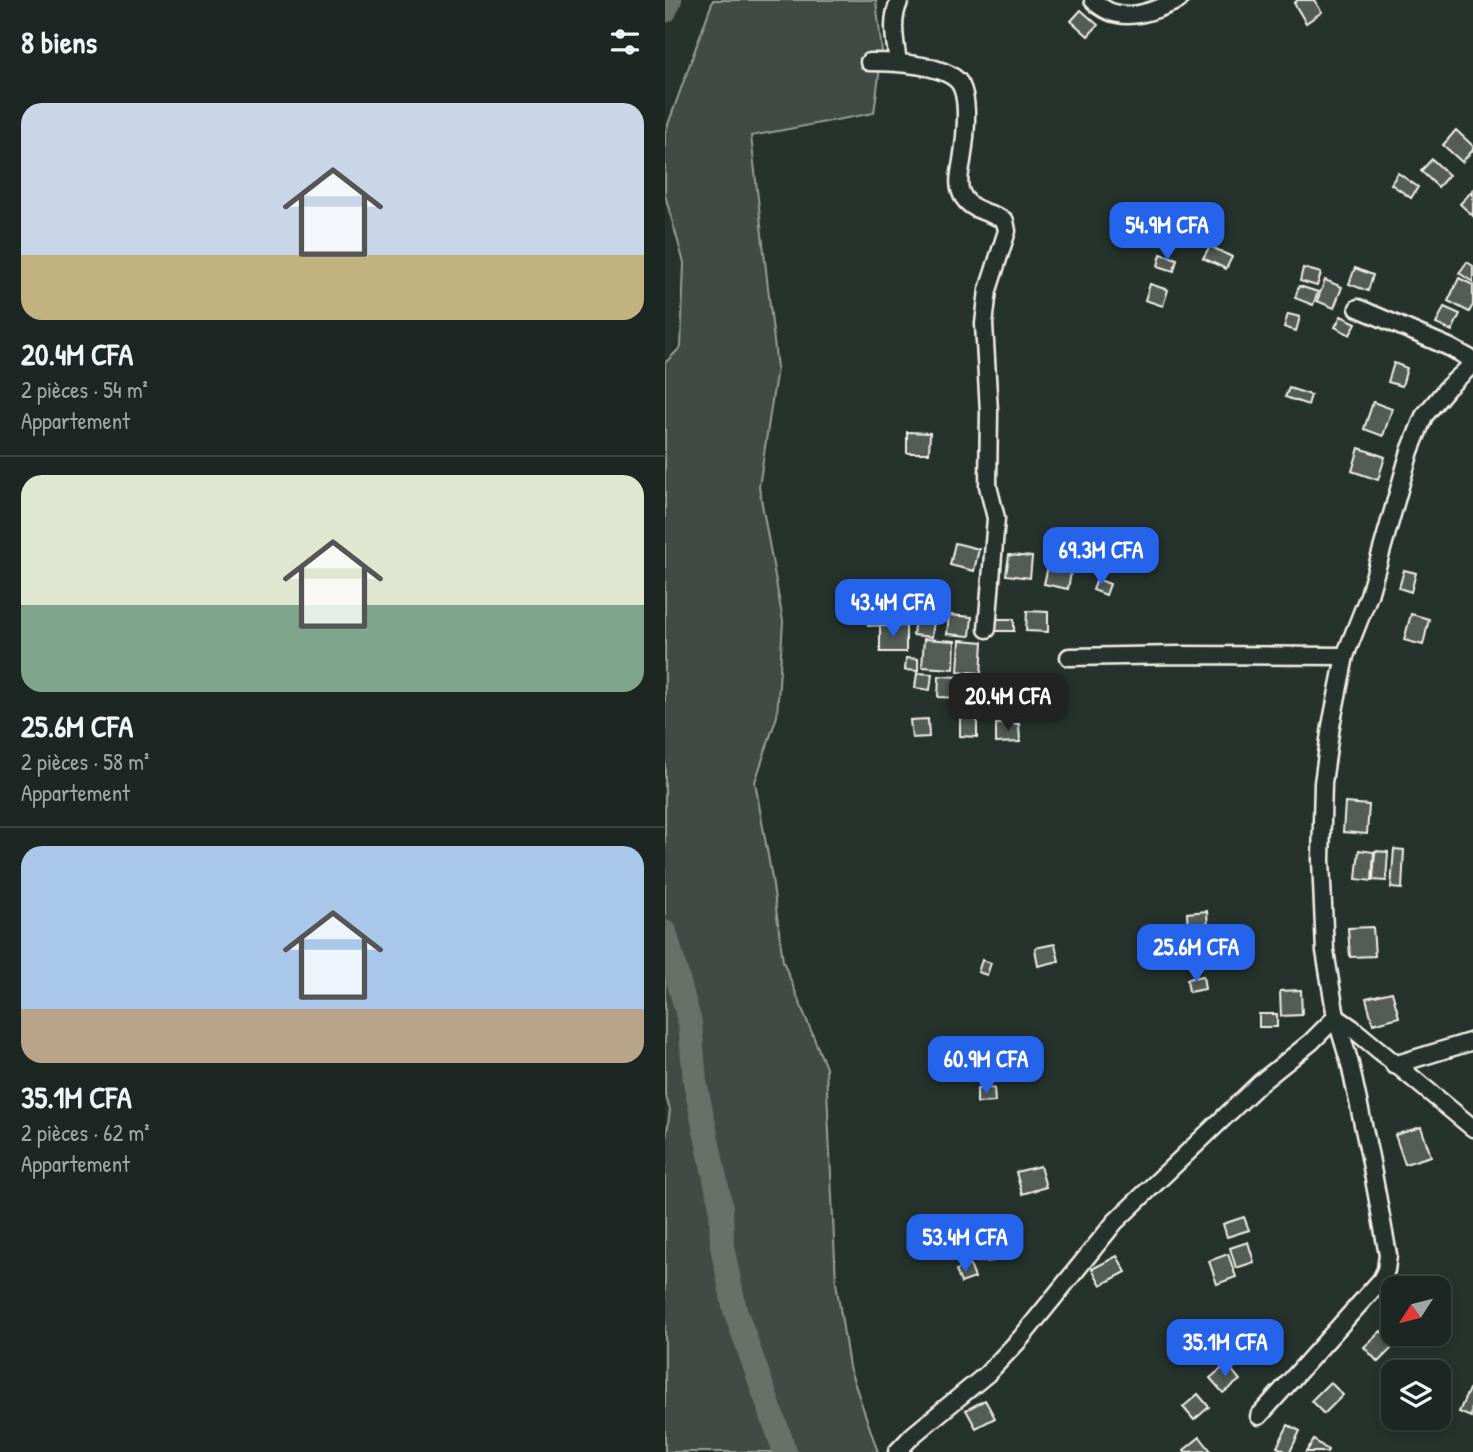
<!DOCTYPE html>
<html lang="fr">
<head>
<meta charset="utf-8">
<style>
  body { margin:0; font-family:"Patrick Hand",sans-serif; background:#29322f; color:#f1f3f6; height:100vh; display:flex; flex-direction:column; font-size:26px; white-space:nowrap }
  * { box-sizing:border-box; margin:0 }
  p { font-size:23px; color:#a0a5a5 }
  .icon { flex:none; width:38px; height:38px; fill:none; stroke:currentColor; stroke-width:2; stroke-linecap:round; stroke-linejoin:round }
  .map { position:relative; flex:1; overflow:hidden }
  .sheet { display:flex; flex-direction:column; background:#1c2622; width:665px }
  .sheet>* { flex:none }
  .needle { width:46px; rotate:234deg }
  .buttons { position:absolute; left:716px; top:1276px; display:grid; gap:14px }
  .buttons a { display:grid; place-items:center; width:70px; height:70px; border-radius:14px; background:#1c2622; box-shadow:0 4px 10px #0003,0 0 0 2px #3a4340; font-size:35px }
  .price { position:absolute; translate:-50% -60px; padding:0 16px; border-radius:14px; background:#2563eb; color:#fff; font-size:23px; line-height:46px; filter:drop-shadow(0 2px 4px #0008) }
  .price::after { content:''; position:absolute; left:50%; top:42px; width:21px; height:16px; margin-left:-10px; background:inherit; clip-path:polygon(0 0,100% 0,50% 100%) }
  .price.current { background:#222; color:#fff }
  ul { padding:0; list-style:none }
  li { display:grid; align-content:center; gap:14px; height:371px; padding:0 21px }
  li+li { border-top:2px solid #3a4340 }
  li span { display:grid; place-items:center; height:217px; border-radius:21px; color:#555 }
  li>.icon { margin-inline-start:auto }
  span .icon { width:126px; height:126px; fill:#fffc; stroke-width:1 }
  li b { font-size:30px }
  h2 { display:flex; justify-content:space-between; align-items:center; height:84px; padding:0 21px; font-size:30px }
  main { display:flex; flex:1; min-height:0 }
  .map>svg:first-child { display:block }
  .green { fill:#414b45; stroke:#9a9e96; stroke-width:2 }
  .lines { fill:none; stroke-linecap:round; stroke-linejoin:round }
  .river { stroke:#676f68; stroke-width:24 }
  .building { fill:#525c55; stroke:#f4f1e8; stroke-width:2 }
  .minor-casing { stroke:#f4f1e8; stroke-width:21 }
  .minor { stroke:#26332d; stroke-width:16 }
</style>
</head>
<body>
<main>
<section class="sheet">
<h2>8 biens<svg class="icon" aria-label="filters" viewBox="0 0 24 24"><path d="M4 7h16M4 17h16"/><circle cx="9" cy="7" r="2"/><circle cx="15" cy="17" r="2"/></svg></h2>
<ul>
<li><span style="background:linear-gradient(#c9d6e8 70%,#c2b280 0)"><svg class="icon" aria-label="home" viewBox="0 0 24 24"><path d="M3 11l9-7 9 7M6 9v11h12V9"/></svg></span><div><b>20.4M CFA</b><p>2 pièces · 54 m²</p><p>Appartement</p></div></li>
<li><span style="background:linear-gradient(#dfe7d0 60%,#7fa58c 0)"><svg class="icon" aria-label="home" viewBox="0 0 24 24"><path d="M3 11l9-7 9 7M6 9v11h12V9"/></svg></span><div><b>25.6M CFA</b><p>2 pièces · 58 m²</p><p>Appartement</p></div></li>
<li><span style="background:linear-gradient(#a9c7e8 75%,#b9a48a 0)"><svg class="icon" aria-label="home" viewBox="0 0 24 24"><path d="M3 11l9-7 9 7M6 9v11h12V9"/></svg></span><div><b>35.1M CFA</b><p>2 pièces · 62 m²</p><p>Appartement</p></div></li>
</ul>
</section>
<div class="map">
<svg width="808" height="1452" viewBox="0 0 808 1452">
  <rect width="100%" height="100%" fill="#26332d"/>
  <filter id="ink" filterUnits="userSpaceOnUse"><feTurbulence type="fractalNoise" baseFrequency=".0143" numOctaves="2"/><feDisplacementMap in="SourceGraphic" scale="14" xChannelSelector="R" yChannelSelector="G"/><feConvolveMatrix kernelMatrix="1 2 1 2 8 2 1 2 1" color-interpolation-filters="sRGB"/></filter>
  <g filter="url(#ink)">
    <polygon class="green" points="48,0 211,0 217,52 209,113 86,136 112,368 94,487 118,621 112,716 90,782 107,878 118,961 161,1068 171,1282 184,1367 213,1452 0,1452 0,1146 5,1110 0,1093 0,363 16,347 19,263 0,195 0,133"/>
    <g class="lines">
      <g class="river">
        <polyline points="0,11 5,0"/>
        <polyline points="0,932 25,1023 30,1082 56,1207 57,1246 70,1310 120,1452"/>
      </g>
    </g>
    <g class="building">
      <polygon points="633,0 649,0 657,12 641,23 629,3"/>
      <polygon points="416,10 433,25 423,36 406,21"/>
      <polygon points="791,130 808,146 808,150 797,162 778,145"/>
      <polygon points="767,159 784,175 773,187 756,171"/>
      <polygon points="733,173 753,187 746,198 726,184"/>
      <polygon points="808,190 808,216 795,204"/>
      <polygon points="545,246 567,257 561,269 538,258"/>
      <polygon points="496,254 512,259 509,271 493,266"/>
      <polygon points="802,262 808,266 808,282 794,273"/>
      <polygon points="638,268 656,273 652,286 635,281"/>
      <polygon points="690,268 708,275 703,291 684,284"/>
      <polygon points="794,278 808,285 808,305 804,312 783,301"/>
      <polygon points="660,280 677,287 669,308 652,301"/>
      <polygon points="485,284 503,290 498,306 480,300"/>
      <polygon points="634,286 653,292 648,305 630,298"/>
      <polygon points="779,307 795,314 787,331 771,324"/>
      <polygon points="623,314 635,317 631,331 619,327"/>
      <polygon points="676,316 691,323 685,335 670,327"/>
      <polygon points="729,363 742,368 737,386 723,382"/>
      <polygon points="624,388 646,395 643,405 620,397"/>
      <polygon points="708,402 727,409 718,436 699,429"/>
      <polygon points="242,432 265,433 264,453 242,453"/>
      <polygon points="694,448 720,457 713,480 687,471"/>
      <polygon points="290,543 314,549 309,571 285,565"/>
      <polygon points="344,555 367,557 365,578 341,575"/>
      <polygon points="384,562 407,567 403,589 379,584"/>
      <polygon points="739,570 751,573 746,592 734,588"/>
      <polygon points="432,579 445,584 441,595 428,590"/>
      <polygon points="222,607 223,625 203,626 201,609"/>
      <polygon points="362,611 383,612 383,632 361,631"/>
      <polygon points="746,614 764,619 758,645 739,640"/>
      <polygon points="284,615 307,617 305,636 282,634"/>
      <polygon points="250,617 269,620 267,637 248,635"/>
      <polygon points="328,619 349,619 349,631 329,631"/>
      <rect x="215" y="626" width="26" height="26"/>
      <polygon points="259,639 290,641 289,669 257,667"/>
      <polygon points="295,640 318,642 316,673 293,671"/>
      <polygon points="241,658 253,659 253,671 240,670"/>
      <polygon points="252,673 267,674 265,690 250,688"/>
      <polygon points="274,676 296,677 296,698 273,697"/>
      <polygon points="324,681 347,682 346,703 323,701"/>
      <polygon points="360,685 385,689 382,709 357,705"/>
      <polygon points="295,718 312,718 312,737 295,736"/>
      <polygon points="263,719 264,737 247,738 245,720"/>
      <polygon points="331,724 354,724 355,742 331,743"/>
      <polygon points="680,803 704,805 702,834 678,832"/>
      <polygon points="729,849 739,850 737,889 726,888"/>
      <polygon points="694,850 709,852 707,881 691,879"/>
      <polygon points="710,851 723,852 721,881 708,880"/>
      <polygon points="542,911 543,929 523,930 522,913"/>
      <polygon points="708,927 710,956 685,957 683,928"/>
      <polygon points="390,944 394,961 373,966 370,948"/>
      <polygon points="317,960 326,963 322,975 313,972"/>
      <polygon points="538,976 540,989 524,992 522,979"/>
      <polygon points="636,990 637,1015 616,1016 615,991"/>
      <polygon points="727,992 734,1017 708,1024 701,998"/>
      <rect x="594" y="1014" width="18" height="13"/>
      <polygon points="329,1088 330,1102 312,1103 312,1089"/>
      <polygon points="756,1127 766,1156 740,1164 730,1135"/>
      <polygon points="375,1166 381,1187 357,1194 351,1172"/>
      <polygon points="579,1217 584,1230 562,1237 558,1224"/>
      <polygon points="286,1236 290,1253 274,1257 270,1240"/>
      <polygon points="327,1241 328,1261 312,1262 310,1242"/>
      <polygon points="583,1242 589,1262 571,1268 565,1248"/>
      <polygon points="563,1254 571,1277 552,1284 544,1261"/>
      <polygon points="452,1256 461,1272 436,1285 427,1269"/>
      <polygon points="305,1265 310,1278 296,1283 291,1270"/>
      <polygon points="716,1331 730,1345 713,1362 699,1347"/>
      <polygon points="562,1364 575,1380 558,1393 545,1378"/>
      <polygon points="665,1382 678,1395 659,1414 646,1401"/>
      <polygon points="804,1389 808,1391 806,1417 794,1412"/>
      <polygon points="533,1394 544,1407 529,1420 518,1407"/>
      <polygon points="320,1400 330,1418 311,1428 301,1410"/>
      <polygon points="623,1425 635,1431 625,1452 622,1452 612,1447"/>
      <polygon points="535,1437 546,1451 520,1452 519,1450"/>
      <polygon points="649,1440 663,1450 662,1452 641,1452"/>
    </g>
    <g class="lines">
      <g class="minor-casing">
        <g id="minor">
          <path d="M428,0C453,26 484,13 514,0"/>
          <path d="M204,62C227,62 277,64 293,81C306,96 300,142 297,161C295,173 291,187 299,198C308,212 327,212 340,221L342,231L323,290L319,324L324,412L323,486L331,518L322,629"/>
          <path d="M233,62C230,41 225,19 235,0"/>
          <polyline points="693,308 784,347 808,360"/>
          <polyline points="404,657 514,655 680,656"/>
          <polyline points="671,1017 687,1028 808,1128"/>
          <polyline points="729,1065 808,1041"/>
          <polyline points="594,1416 716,1280 721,1270 723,1255 705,1157 685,1064 671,1017 660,951 656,860 658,783 666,726 680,656 704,595 745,451 759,416 783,387 808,364"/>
          <polyline points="232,1452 248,1435 322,1374 356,1338 450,1222 595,1083 646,1042 671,1017"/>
        </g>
      </g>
      <use href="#minor" class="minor"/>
    </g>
  </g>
</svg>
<div class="buttons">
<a><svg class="needle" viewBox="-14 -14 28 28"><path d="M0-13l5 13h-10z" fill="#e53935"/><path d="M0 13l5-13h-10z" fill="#a0a5a5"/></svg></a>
<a><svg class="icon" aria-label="layers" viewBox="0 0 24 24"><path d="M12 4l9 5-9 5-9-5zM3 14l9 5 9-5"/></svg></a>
</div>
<b class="price" style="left:502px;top:262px">54.9M CFA</b>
<b class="price" style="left:436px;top:587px">69.3M CFA</b>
<b class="price" style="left:228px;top:639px">43.4M CFA</b>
<b class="price current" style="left:343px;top:733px">20.4M CFA</b>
<b class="price" style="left:531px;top:984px">25.6M CFA</b>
<b class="price" style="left:321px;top:1096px">60.9M CFA</b>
<b class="price" style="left:300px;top:1274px">53.4M CFA</b>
<b class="price" style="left:560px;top:1379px">35.1M CFA</b>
</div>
</main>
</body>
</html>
